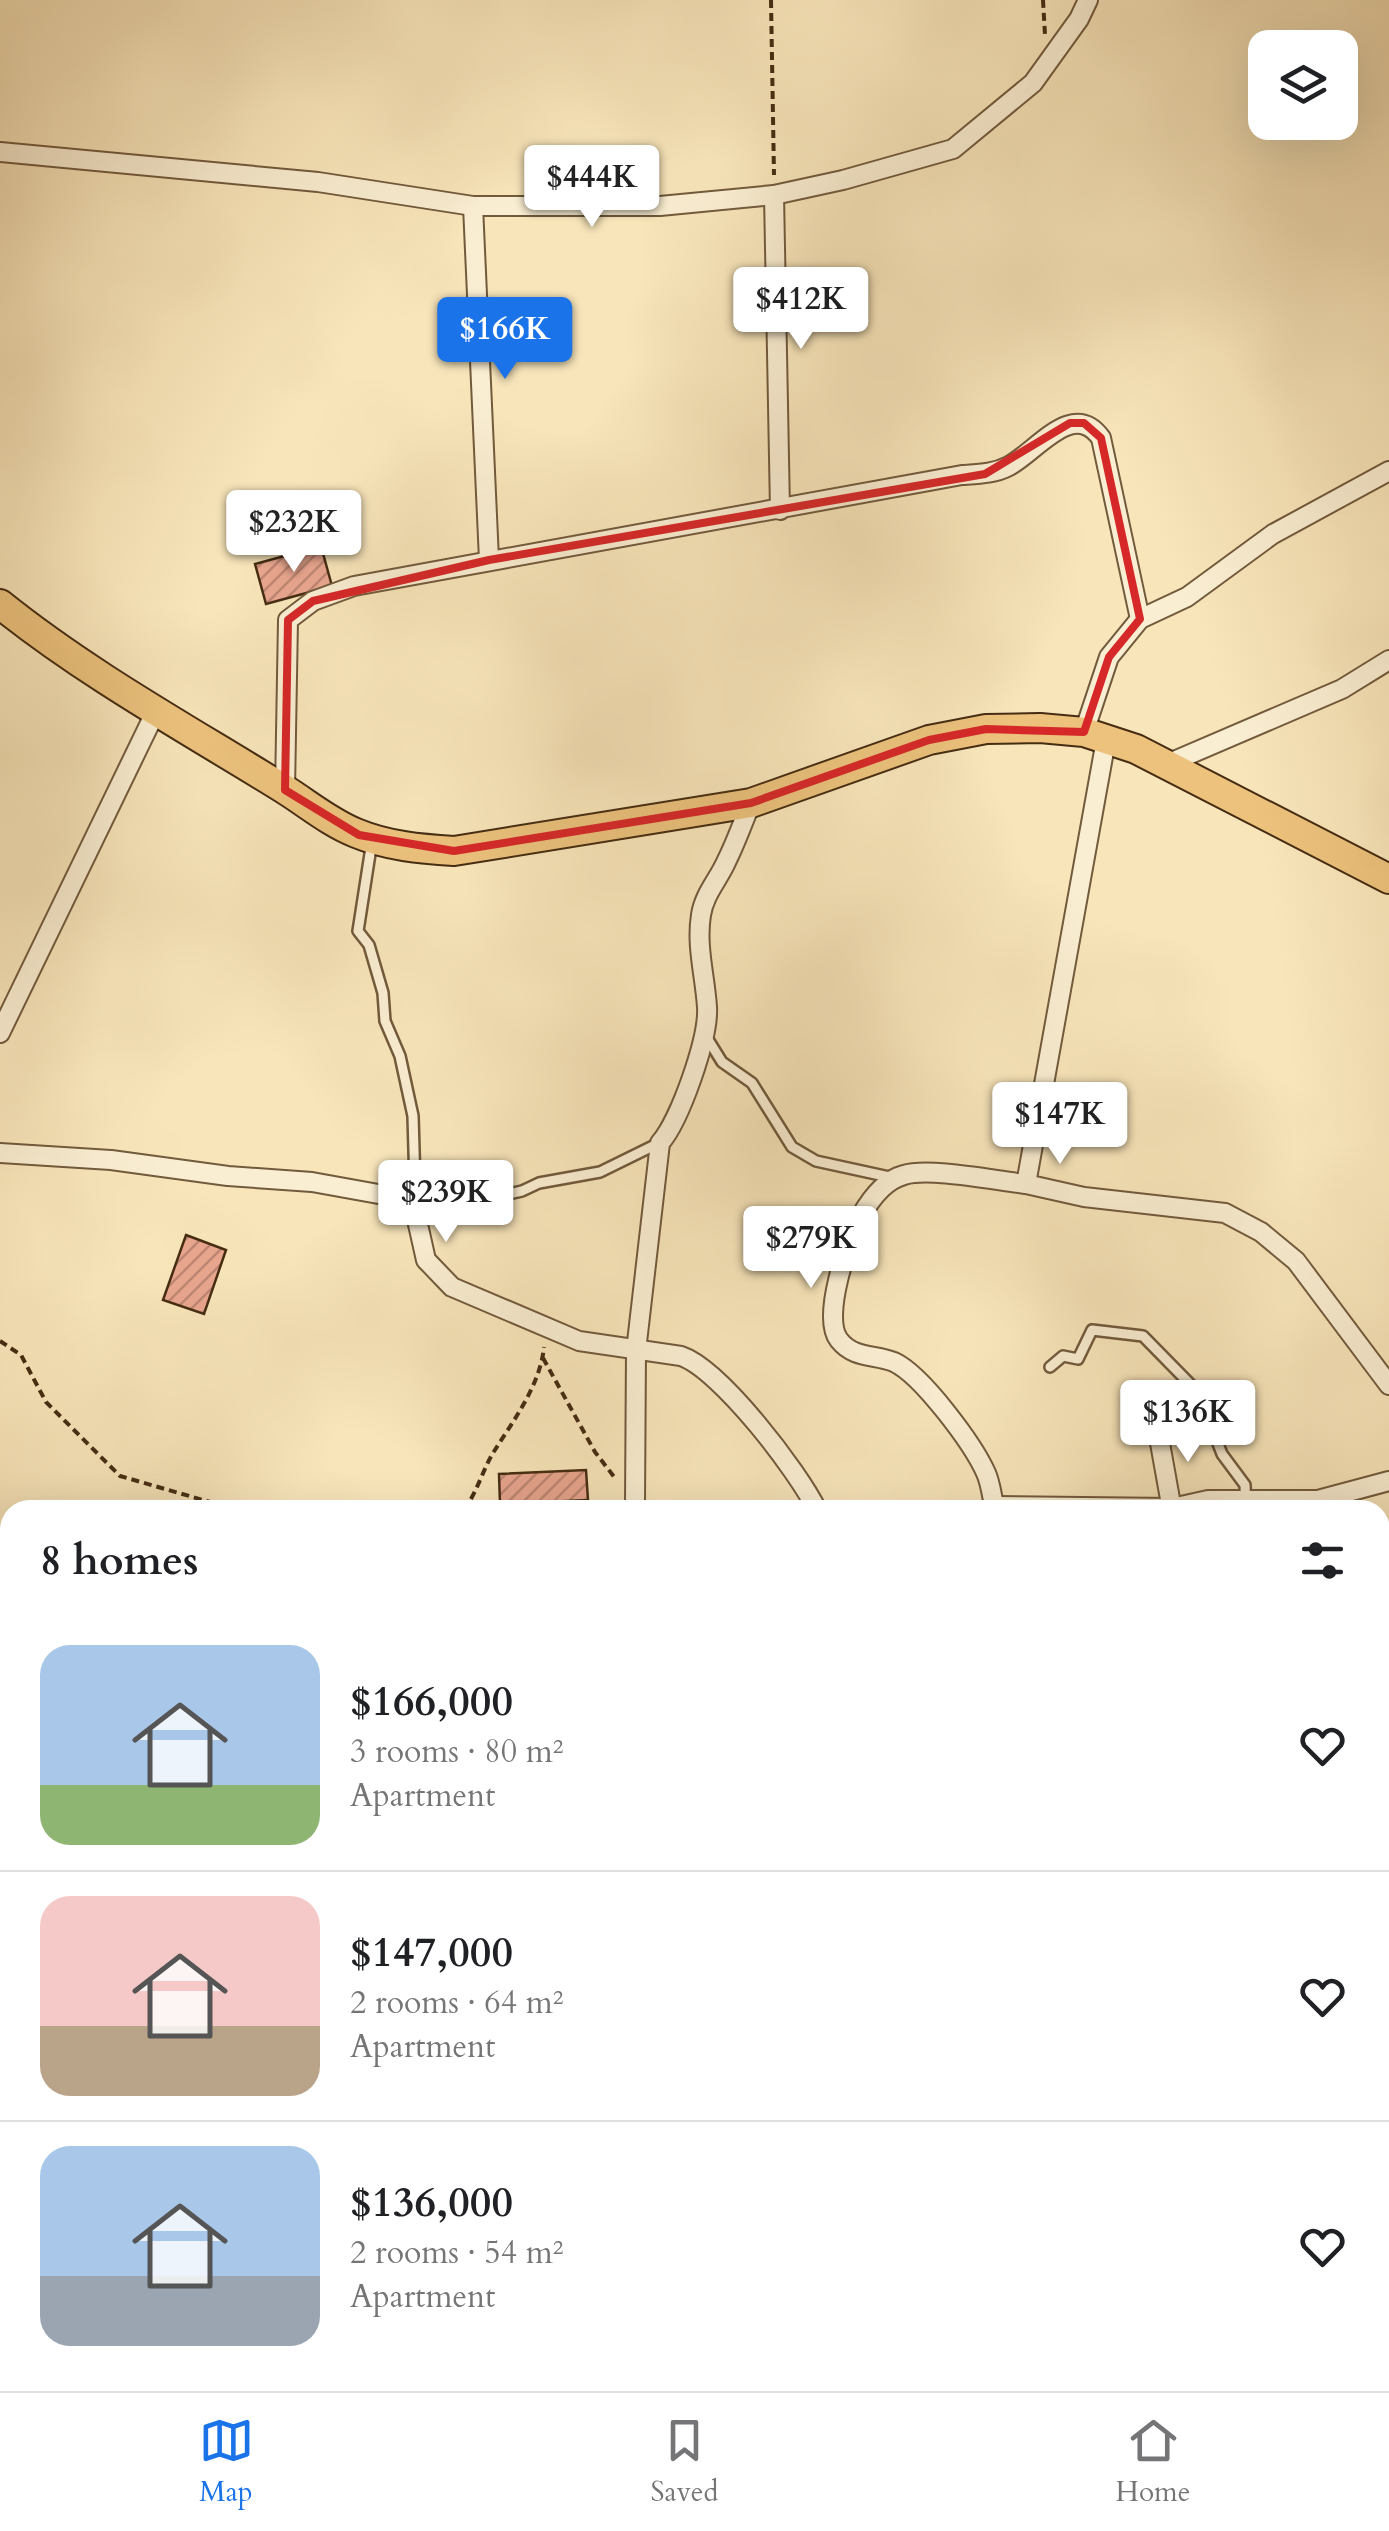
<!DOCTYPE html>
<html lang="en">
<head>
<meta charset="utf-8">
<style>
  body { margin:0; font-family:Cardo,serif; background:#f2f2f2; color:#202124; height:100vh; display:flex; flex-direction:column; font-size:38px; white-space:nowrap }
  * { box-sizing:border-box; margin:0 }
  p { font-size:32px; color:#757577 }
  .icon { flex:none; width:55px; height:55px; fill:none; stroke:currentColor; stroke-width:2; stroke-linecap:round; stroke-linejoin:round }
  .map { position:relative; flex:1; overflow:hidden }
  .details { position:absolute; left:0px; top:1500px; width:1390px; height:892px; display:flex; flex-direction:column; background:#fff; border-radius:30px 30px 0 0; box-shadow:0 10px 40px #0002 }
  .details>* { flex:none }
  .tools { position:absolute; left:1248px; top:30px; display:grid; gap:20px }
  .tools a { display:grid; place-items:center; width:110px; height:110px; border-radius:20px; background:#fff; box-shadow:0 10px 40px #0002; font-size:50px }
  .price { position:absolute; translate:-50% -85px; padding:0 22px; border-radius:10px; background:#fff; color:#222; font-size:32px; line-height:65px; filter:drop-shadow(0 2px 5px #0008) }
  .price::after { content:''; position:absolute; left:50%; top:60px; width:30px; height:22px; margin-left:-15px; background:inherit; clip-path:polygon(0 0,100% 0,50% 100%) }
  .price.current { background:#1a73e8; color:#fff }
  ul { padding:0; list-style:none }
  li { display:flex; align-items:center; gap:30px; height:250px; padding:0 40px }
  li+li { border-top:2px solid #e0e0e0 }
  li span { display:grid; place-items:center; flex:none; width:280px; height:200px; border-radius:30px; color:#555 }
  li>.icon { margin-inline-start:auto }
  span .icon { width:120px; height:120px; fill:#fffc; stroke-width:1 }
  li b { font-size:42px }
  h2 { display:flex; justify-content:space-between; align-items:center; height:120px; padding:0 40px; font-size:42px }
  .menu { display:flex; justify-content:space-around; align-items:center; height:140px; border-top:2px solid #e0e0e0; background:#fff; font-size:28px; color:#757577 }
  .menu a { display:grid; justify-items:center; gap:5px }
  .menu .current { color:#1a73e8 }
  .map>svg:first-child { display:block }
  .building { fill:url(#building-hatch); stroke:#452c12; stroke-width:2.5 }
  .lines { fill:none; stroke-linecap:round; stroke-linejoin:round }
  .service-casing { stroke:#725a3c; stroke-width:14 }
  .minor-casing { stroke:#725a3c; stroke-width:22 }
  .trunk-casing { stroke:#452c12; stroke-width:32 }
  .path { stroke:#452c12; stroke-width:4; stroke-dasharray:8 5; stroke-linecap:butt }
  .service { stroke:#faeed2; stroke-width:9 }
  .minor { stroke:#faeed2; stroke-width:18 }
  .trunk { stroke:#ecc27d; stroke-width:28 }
  .marked { fill:none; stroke:#d62828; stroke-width:8; stroke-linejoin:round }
</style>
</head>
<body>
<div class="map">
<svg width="1389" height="2391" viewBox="0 0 1389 2391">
  <defs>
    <pattern id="building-hatch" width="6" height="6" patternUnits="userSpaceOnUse" patternTransform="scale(2.5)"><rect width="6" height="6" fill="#e9a68f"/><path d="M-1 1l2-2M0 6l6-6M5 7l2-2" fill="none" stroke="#bf8773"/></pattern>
  </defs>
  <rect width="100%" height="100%" fill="#f8e5ba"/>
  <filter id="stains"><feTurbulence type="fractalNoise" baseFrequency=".002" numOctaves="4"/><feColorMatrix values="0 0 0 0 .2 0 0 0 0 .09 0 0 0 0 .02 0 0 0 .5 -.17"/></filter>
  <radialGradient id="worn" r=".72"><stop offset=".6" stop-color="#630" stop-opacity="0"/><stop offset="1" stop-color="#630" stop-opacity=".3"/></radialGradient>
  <g class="building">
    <polygon points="321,546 332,586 266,604 255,564"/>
    <polygon points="186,1235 226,1250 204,1314 163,1300"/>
    <polygon points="586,1470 588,1500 500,1504 499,1474"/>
  </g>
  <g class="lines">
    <g class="service-casing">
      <g id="service">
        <polyline points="372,841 358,931 369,945 383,993 385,1021 400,1056 413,1116 416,1219 442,1209 522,1191 539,1183 600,1172 657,1144"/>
        <polyline points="704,1033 722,1062 752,1083 792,1147 816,1161 894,1178"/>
        <polyline points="1050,1367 1063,1356 1078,1359 1092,1330 1143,1336 1192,1386 1200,1423 1217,1441 1222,1454 1245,1485 1246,1510"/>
        <polyline points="0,1786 10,1788"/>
        <polyline points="165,2391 166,2382"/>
      </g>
    </g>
    <g class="minor-casing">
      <g id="minor">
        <polyline points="0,152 318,182 473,206 660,206 774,195 843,180 953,149 1033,83 1079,19 1088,0"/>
        <polyline points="774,195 780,510"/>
        <polyline points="473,206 489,560"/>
        <polyline points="1084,732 1109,657 1140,619 1187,597 1273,534 1389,471"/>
        <polyline points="1106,740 1026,1184 1084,1197 1225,1213 1261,1232 1296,1261 1389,1385"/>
        <polyline points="1167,764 1342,689 1389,660"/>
        <path d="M285,790L288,620L313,601L354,586L962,475C978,474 994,474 1009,466C1037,451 1073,399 1101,438L1140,619"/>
        <polyline points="0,1033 155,713"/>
        <path d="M0,1153L111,1160L228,1176L312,1182L395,1197L415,1211L426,1260L452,1287L579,1341L681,1356C720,1369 798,1471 817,1510"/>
        <polyline points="1158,1432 1172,1510"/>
        <polyline points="994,1506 1172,1508 1208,1500 1318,1500 1389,1481"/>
        <path d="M639,1510L635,1503L636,1351L660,1143C680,1120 709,1038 707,1007C705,976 696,946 701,915C704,894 719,879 727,860C736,842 743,822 751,803"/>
        <path d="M995,1510C992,1498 991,1484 986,1473C973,1444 922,1375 894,1362C874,1354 854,1359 839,1340C821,1318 848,1240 861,1216C870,1200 885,1180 904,1175C929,1167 997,1181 1026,1184"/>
        <polyline points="0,1552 10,1558"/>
        <polyline points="1380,1678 1389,1677"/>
        <polyline points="0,1942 10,1959"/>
        <polyline points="1380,2313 1389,2314"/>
        <polyline points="647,2391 648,2382"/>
        <polyline points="859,2391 866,2382"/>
        <polyline points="1264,2391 1265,2382"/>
      </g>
    </g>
    <g class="trunk-casing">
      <path id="trunk" d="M0,604C87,674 189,730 284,789C308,804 329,822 356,833C387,846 421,849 454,851L751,803L929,740L986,729L1040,728L1084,732L1136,749L1389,879"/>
    </g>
    <g class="path">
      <polyline points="771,0 774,175"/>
      <polyline points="1043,0 1045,35"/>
      <polyline points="0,1341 21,1355 46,1402 120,1476 210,1502 259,1510"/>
      <polyline points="543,1358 595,1452 615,1478"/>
      <path d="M464,1510C477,1492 482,1472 493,1453C513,1421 540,1386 544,1347"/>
    </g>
    <use href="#service" class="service"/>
    <use href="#minor" class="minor"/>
    <use href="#trunk" class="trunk"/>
  </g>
  <path class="marked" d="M1070,423H1084L1101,438L1140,619L1109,657L1084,732L986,729L929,740L751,803L454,851L359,835L285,790L288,620L313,601L489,560L985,474Z"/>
  <rect width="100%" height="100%" filter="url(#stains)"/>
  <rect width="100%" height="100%" fill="url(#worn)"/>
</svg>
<div class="tools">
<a><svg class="icon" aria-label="layers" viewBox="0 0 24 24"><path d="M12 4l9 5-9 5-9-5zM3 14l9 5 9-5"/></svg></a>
</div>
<b class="price" style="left:592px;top:230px">$444K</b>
<b class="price" style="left:801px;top:352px">$412K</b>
<b class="price current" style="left:505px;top:382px">$166K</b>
<b class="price" style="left:294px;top:575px">$232K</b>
<b class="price" style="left:1060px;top:1167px">$147K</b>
<b class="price" style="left:446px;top:1245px">$239K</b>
<b class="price" style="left:811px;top:1291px">$279K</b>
<b class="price" style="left:1188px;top:1465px">$136K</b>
<section class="details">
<h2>8 homes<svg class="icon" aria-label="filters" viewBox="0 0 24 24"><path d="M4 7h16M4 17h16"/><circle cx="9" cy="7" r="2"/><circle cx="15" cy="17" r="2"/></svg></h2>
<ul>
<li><span style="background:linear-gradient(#a9c7e8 70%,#8fb573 0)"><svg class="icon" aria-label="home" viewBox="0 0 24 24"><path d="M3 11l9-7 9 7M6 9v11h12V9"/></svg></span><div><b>$166,000</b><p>3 rooms · 80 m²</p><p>Apartment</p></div><svg class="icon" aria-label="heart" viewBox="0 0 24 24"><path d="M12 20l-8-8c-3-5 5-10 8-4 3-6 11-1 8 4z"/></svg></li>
<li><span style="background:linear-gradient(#f6c9c9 65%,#b9a48a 0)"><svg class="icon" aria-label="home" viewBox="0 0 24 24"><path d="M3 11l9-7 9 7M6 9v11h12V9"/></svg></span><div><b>$147,000</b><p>2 rooms · 64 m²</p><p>Apartment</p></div><svg class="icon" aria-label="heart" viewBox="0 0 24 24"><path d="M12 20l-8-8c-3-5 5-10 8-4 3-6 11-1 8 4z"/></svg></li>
<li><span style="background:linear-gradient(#a9c7e8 65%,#9aa5b1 0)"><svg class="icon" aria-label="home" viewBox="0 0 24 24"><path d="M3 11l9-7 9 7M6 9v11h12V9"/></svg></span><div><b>$136,000</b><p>2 rooms · 54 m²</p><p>Apartment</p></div><svg class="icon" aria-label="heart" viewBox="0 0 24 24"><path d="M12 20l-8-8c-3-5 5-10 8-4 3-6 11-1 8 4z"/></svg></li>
</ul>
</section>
</div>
<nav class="menu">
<a class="current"><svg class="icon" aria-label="map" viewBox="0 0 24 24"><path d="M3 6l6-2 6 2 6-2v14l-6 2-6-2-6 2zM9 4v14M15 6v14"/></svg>Map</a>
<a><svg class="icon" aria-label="saved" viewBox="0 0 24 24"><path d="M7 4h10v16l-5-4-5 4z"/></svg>Saved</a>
<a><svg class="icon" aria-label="home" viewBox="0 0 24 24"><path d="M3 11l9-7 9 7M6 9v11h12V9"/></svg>Home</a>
</nav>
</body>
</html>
